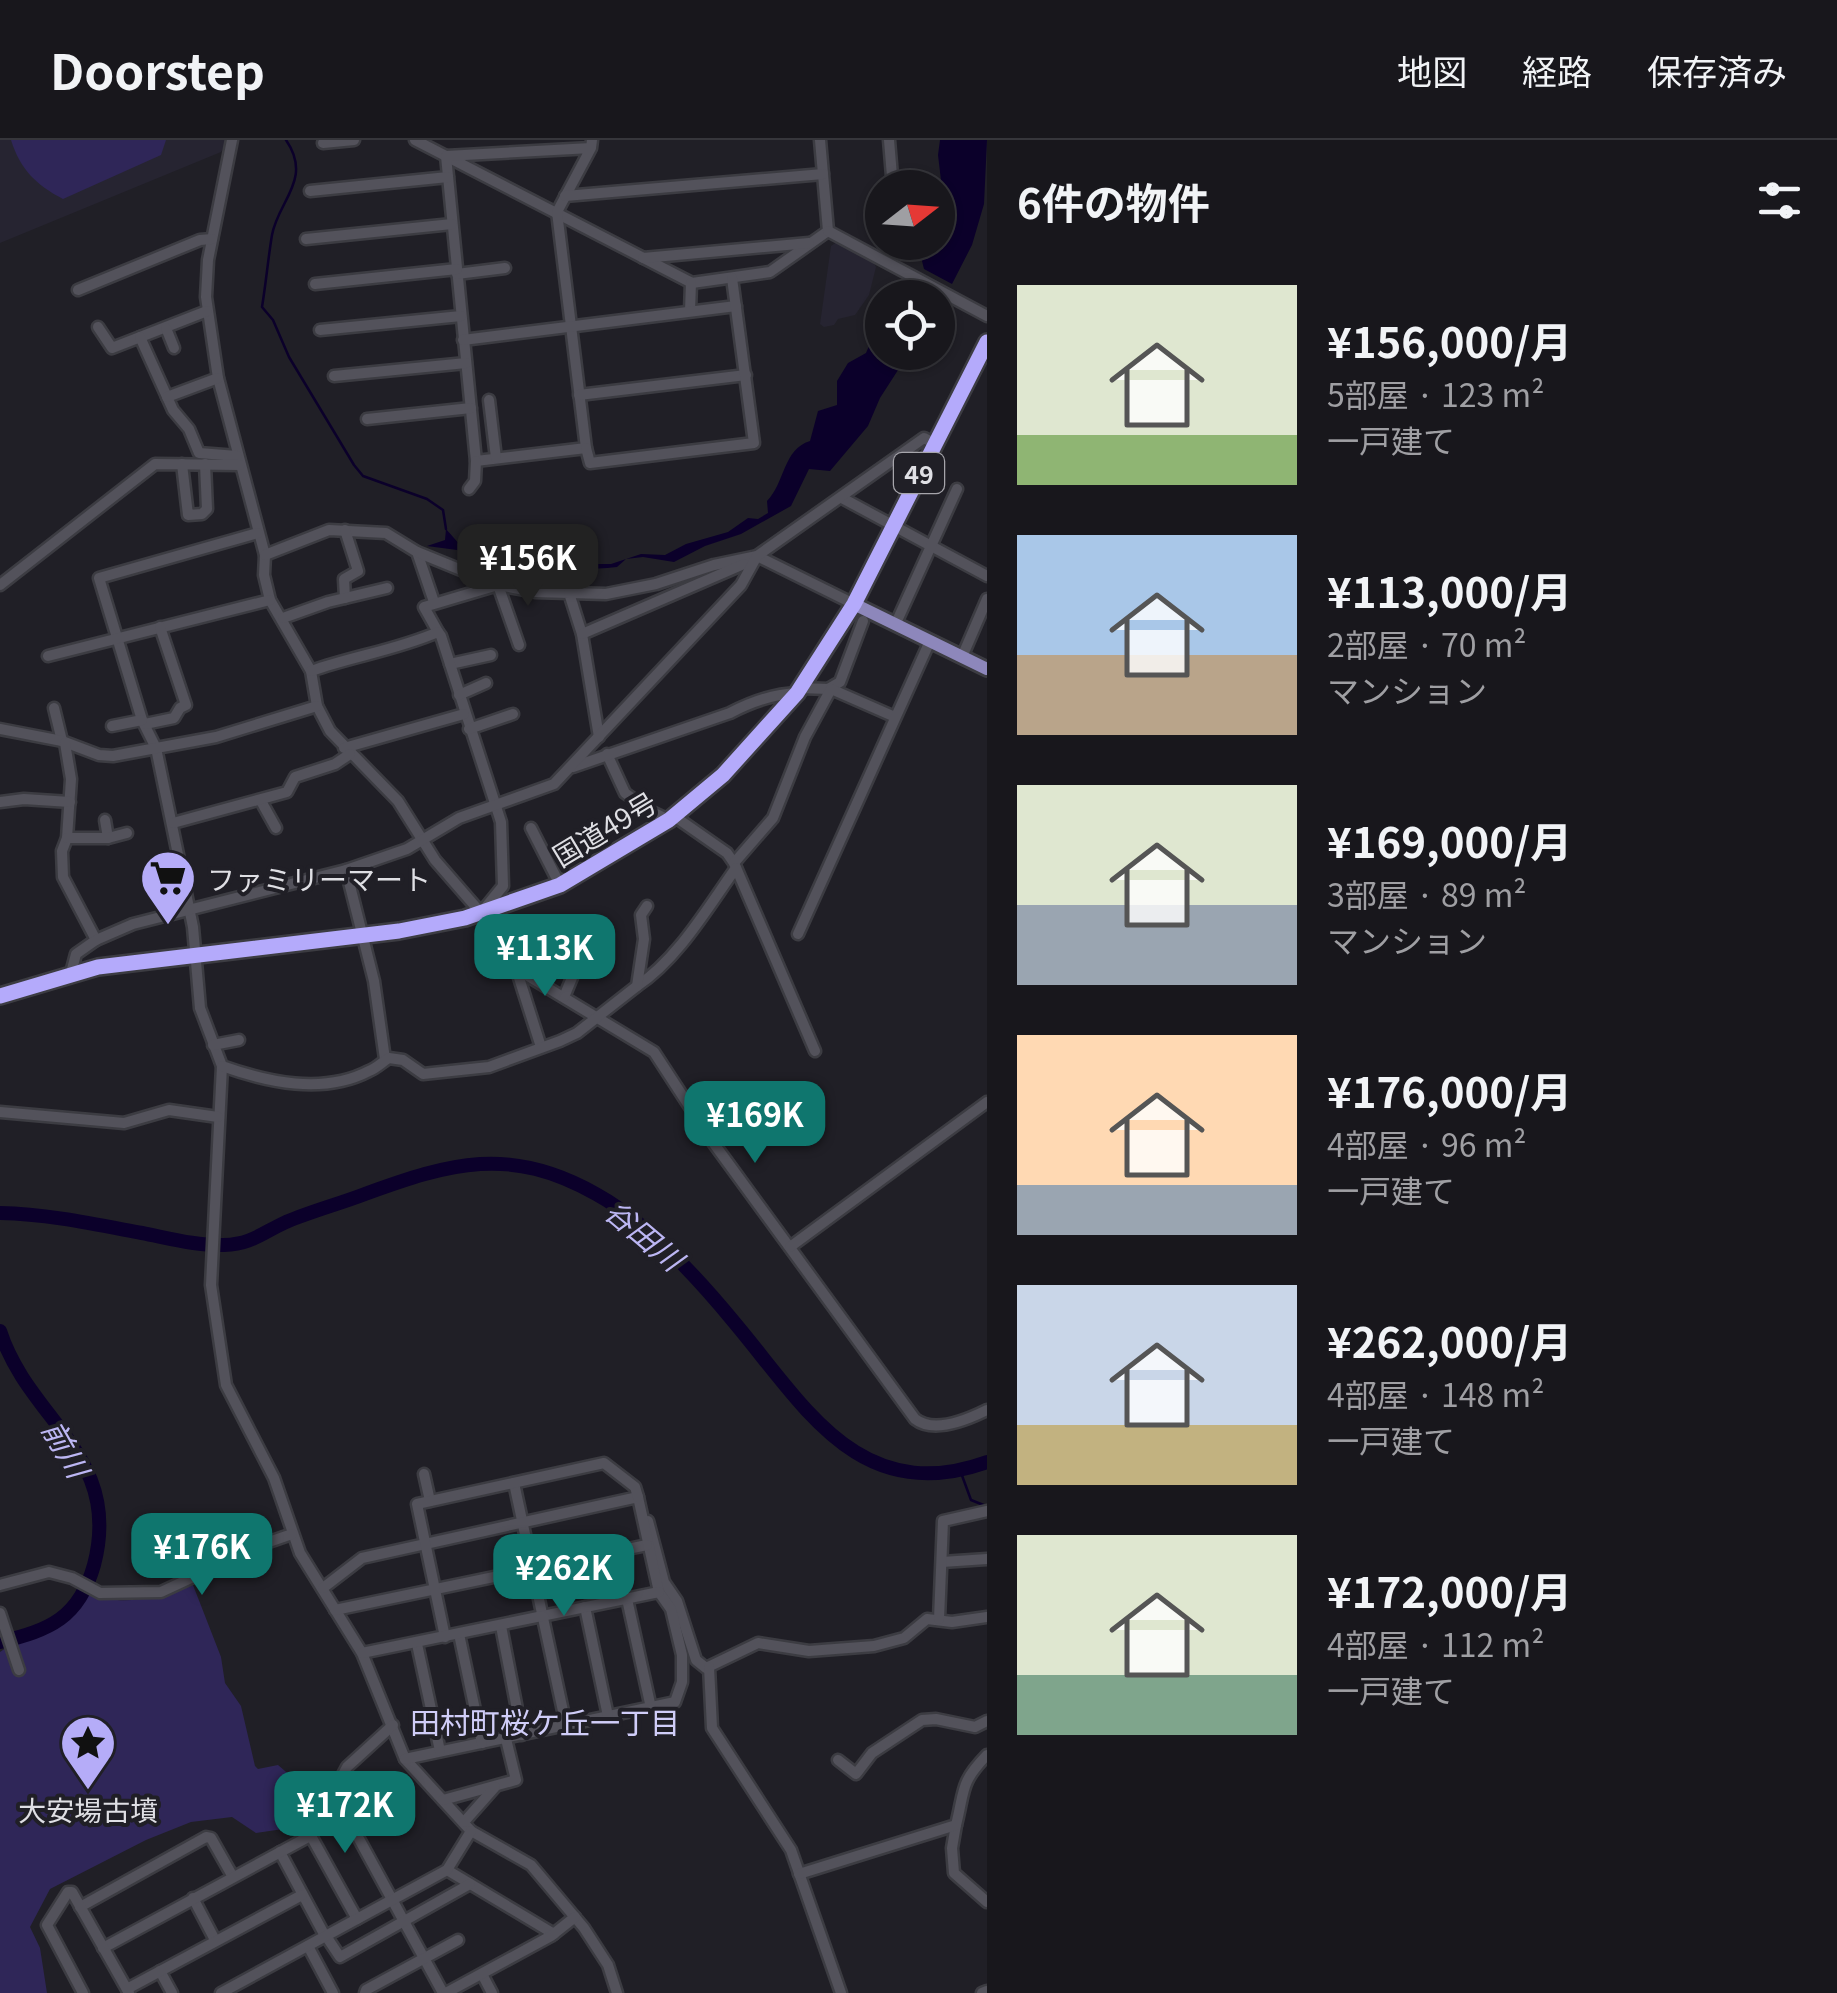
<!DOCTYPE html>
<html lang="ja">
<head>
<meta charset="utf-8">
<style>
  body { margin:0; font-family:Georgia,"Noto Sans JP",serif; background:#252429; color:#f1f3f6; height:100vh; display:flex; flex-direction:column; font-size:38px; white-space:nowrap }
  * { box-sizing:border-box; margin:0 }
  p { font-size:32px; color:#9f9fa3 }
  .icon { flex:none; width:55px; height:55px; fill:none; stroke:currentColor; stroke-width:2; stroke-linecap:round; stroke-linejoin:round }
  .map { position:relative; flex:1; overflow:hidden }
  .details { display:flex; flex-direction:column; background:#18171c; width:850px }
  .details>* { flex:none }
  .needle { width:65px; rotate:73deg }
  .controls { position:absolute; left:865px; top:30px; display:grid; gap:20px }
  .controls a { display:grid; place-items:center; width:90px; height:90px; border-radius:50%; background:#18171c; box-shadow:0 2px 8px #0004,0 0 0 2px #36363b; font-size:50px }
  .price { position:absolute; translate:-50% -85px; padding:0 22px; border-radius:20px; background:#0f766e; color:#fff; font-size:32px; line-height:65px; filter:drop-shadow(0 2px 5px #0008) }
  .price::after { content:''; position:absolute; left:50%; top:60px; width:30px; height:22px; margin-left:-15px; background:inherit; clip-path:polygon(0 0,100% 0,50% 100%) }
  .price.active { background:#222; color:#fff }
  ul { padding:0; list-style:none }
  li { display:flex; align-items:center; gap:30px; height:250px; padding:0 30px }
  li span { display:grid; place-items:center; flex:none; width:280px; height:200px; border-radius:0px; color:#555 }
  li>.icon { margin-inline-start:auto }
  span .icon { width:120px; height:120px; fill:#fffc; stroke-width:1 }
  li b { font-size:42px }
  h2 { display:flex; justify-content:space-between; align-items:center; height:120px; padding:0 30px; font-size:42px }
  header { display:flex; align-items:center; gap:60px; box-sizing:border-box; height:140px; padding:0 50px; background:#18171c; border-bottom:2px solid #36363b }
  header strong { font-size:48px }
  nav { display:flex; gap:55px; margin-inline-start:auto; font-size:35px }
  main { display:flex; flex:1; min-height:0 }
  .map>svg:first-child { display:block }
  .built { fill:#262431 }
  .green { fill:#2f2658 }
  .water { fill:#0b002a }
  .lines { fill:none; stroke-linecap:round; stroke-linejoin:round }
  .stream { stroke:#0b002a; stroke-width:2.5 }
  .river { stroke:#0b002a; stroke-width:14 }
  .minor-casing { stroke:#3c3c42; stroke-width:15 }
  .major-casing { stroke:#3c3c42; stroke-width:18 }
  .highway-casing { stroke:#3c3c42; stroke-width:20 }
  .minor { stroke:#53525b; stroke-width:10 }
  .major { stroke:#8d87bb; stroke-width:12 }
  .highway { stroke:#b4aafb; stroke-width:15 }
  .labels { text-anchor:middle; dominant-baseline:central; stroke-width:8; stroke-linejoin:round; paint-order:stroke }
  .shield { fill:#201f26; stroke:#a6a5ab; stroke-width:2.5 }
  .shield-label { font-size:25px; font-weight:bold; fill:#dfdfe4 }
  .street-label { font-size:28px; fill:#dfdfe4; stroke:#201f26 }
  .poi-label { font-size:28px; fill:#dfdfe4; stroke:#201f26; text-anchor:start }
  .water-label { font-size:30px; font-style:italic; fill:#bcb6f3; stroke:#201f26 }
  .neighbourhood-label { font-size:30px; fill:#d0cdf8; stroke:#201f26 }
</style>
</head>
<body>
<header>
<strong>Doorstep</strong>
<nav><a>地図</a><a>経路</a><a>保存済み</a></nav>
</header>
<main>
<div class="map">
<svg width="987" height="1853" viewBox="0 0 987 1853">
  <rect width="100%" height="100%" fill="#201f26"/>
  <g class="built">
    <polygon points="0,0 228,0 221,12 0,103"/>
    <polygon points="837,102 874,123 876,127 869,155 855,175 838,179 834,185 824,187 820,184 831,106"/>
  </g>
  <g class="green">
    <path d="M11,0H166L161,15L63,59C36,45 20,29 11,0Z"/>
    <path d="M193,1445L221,1517L225,1543L241,1566L255,1626L258,1629L278,1625C307,1649 306,1655 290,1688L256,1693L232,1677L191,1682L146,1700L50,1749L30,1787L40,1808L47,1853H0V1512L87,1453C130,1469 152,1455 193,1445Z"/>
  </g>
  <g class="water">
    <polygon points="940,0 987,0 984,64 972,105 952,144 924,129 922,121 927,103 938,102 938,75 943,57 938,15"/>
    <path d="M882,176V212L909,213L880,258L868,286L830,331L809,329L791,366L741,394L705,406L674,422L643,417L626,419L617,427L607,428L590,429L568,420L535,428L503,422L490,428L457,410L427,406L445,400L446,389L461,406L478,412L541,420L576,415L596,424H611L641,414L665,415L686,404L728,392L748,378L758,379L768,373L767,361C785,343 783,309 810,301L818,271L837,265V241L848,223L866,213Z"/>
  </g>
  <g class="lines">
    <g class="stream">
      <path d="M286,0C313,39 278,61 272,95C268,119 266,143 262,167L273,180L289,217L354,325L363,336L427,359L443,370L446,389"/>
      <polyline points="960,1330 971,1360 986,1366"/>
    </g>
    <g class="river">
      <path d="M0,1073C48,1074 94,1084 142,1093C168,1098 197,1106 224,1105C252,1104 262,1093 286,1082C312,1071 339,1064 365,1054C450,1023 510,1005 596,1054C647,1082 697,1137 734,1182C804,1265 859,1368 987,1322"/>
      <path d="M0,1191C29,1281 123,1315 94,1425C79,1478 50,1490 0,1502"/>
    </g>
    <g class="minor-casing">
      <g id="minor">
        <path d="M232,0L208,120L206,157L218,238L265,415L264,435L270,460L311,531L317,566L330,591L398,661L435,720L501,796L523,833L654,912L712,1001L915,1279C934,1294 967,1280 987,1270"/>
        <polyline points="415,0 692,143 770,132 828,91"/>
        <polyline points="820,0 828,91"/>
        <polyline points="889,0 893,48"/>
        <polyline points="323,3 354,0"/>
        <polyline points="591,8 446,16 476,321 586,308 557,72 591,8 592,0"/>
        <polyline points="310,51 448,37"/>
        <polyline points="565,56 823,34"/>
        <polyline points="828,91 987,176"/>
        <polyline points="306,99 452,84"/>
        <polyline points="643,118 809,103"/>
        <polyline points="457,134 505,128"/>
        <polyline points="315,144 457,129"/>
        <polyline points="78,150 200,100 212,99"/>
        <polyline points="690,171 691,143"/>
        <polyline points="98,187 112,208 207,171"/>
        <polyline points="166,188 174,208"/>
        <polyline points="320,190 461,176"/>
        <polyline points="140,197 173,270 189,289 199,313 237,316"/>
        <polyline points="463,200 736,166"/>
        <polyline points="334,236 466,223"/>
        <polyline points="579,255 746,235"/>
        <polyline points="167,257 218,238"/>
        <polyline points="489,260 496,318"/>
        <polyline points="367,279 471,268"/>
        <polyline points="586,308 590,323 754,303 732,138"/>
        <polyline points="182,324 188,375 202,374 207,369 205,324"/>
        <polyline points="469,349 475,341 476,321"/>
        <polyline points="842,358 987,436"/>
        <polyline points="258,393 99,438 142,580 156,608 193,787 200,868 222,926 211,1145 226,1245 274,1338 300,1413 362,1513 405,1619 471,1691 531,1725 584,1788 608,1825 617,1853"/>
        <polyline points="417,412 434,462"/>
        <polyline points="265,415 329,390 386,393 417,412 498,445 535,452 569,453 582,494 599,597"/>
        <polyline points="0,445 155,324 240,325"/>
        <polyline points="569,453 606,454 656,444 714,425 757,416 854,464"/>
        <polyline points="345,458 344,439 358,431 345,390"/>
        <polyline points="283,478 328,462 387,448"/>
        <polyline points="896,483 957,349"/>
        <polyline points="438,492 424,467 498,445 519,505"/>
        <polyline points="582,494 744,424"/>
        <polyline points="48,516 270,460"/>
        <polyline points="962,517 987,459"/>
        <polyline points="450,524 491,515"/>
        <path d="M311,531C353,516 397,510 438,492L441,496L501,682L503,746L481,773"/>
        <polyline points="800,548 828,549 840,542 863,481"/>
        <polyline points="459,555 486,543"/>
        <polyline points="54,568 62,601"/>
        <polyline points="145,584 174,578 180,568 186,565 160,487"/>
        <polyline points="112,586 142,580"/>
        <polyline points="0,589 62,601 99,615 113,616 216,597 317,566"/>
        <polyline points="469,589 513,574"/>
        <polyline points="65,603 71,639 67,698 62,711 63,737 96,800"/>
        <polyline points="344,608 464,574"/>
        <polyline points="607,614 625,653 650,671 669,680"/>
        <path d="M573,627L730,573C751,562 773,554 797,553"/>
        <polyline points="261,661 276,688"/>
        <polyline points="0,662 24,659 70,662"/>
        <polyline points="674,676 727,713 734,723 815,911"/>
        <polyline points="105,680 108,698"/>
        <polyline points="173,683 287,652 295,637 335,624 350,614"/>
        <polyline points="531,688 560,745"/>
        <polyline points="67,698 108,698 127,693"/>
        <polyline points="734,723 773,678 805,597 831,549 895,577"/>
        <polyline points="346,730 374,841 385,919"/>
        <polyline points="798,794 930,501"/>
        <polyline points="514,822 541,907"/>
        <polyline points="518,826 535,814"/>
        <polyline points="71,833 76,814 96,800 133,784 346,730 407,709 459,678 554,644 741,445 757,416 924,298 934,303"/>
        <polyline points="523,833 553,822"/>
        <path d="M637,846C678,819 708,767 736,728"/>
        <polyline points="564,857 576,828"/>
        <polyline points="213,905 239,900"/>
        <path d="M222,926C267,942 323,955 369,931C377,928 382,922 389,918L403,920L423,934L489,927L560,901L577,893L637,846L644,799L641,775L647,766"/>
        <polyline points="0,972 124,983 169,970 218,977"/>
        <polyline points="790,1107 987,962"/>
        <polyline points="424,1334 430,1361"/>
        <polyline points="514,1343 566,1585"/>
        <polyline points="648,1381 664,1442 677,1461 696,1520 706,1528 758,1503 809,1511 874,1506 904,1498 927,1479 952,1482 987,1477"/>
        <polyline points="942,1422 987,1419"/>
        <polyline points="0,1445 49,1432 72,1438 100,1453 161,1452 266,1403 292,1394"/>
        <polyline points="323,1448 362,1418 638,1357 659,1452 671,1469 682,1515 682,1542 675,1562 405,1619"/>
        <polyline points="627,1459 651,1568"/>
        <polyline points="585,1467 608,1576"/>
        <polyline points="335,1470 647,1405"/>
        <polyline points="0,1473 19,1530"/>
        <polyline points="939,1479 943,1381 987,1371"/>
        <polyline points="501,1486 522,1595"/>
        <polyline points="459,1494 482,1603"/>
        <polyline points="445,1497 417,1364 604,1323 635,1347 638,1357"/>
        <polyline points="417,1504 440,1611"/>
        <polyline points="362,1513 659,1452"/>
        <polyline points="709,1527 712,1588 791,1710 841,1853"/>
        <polyline points="838,1620 856,1634 872,1613 922,1580 936,1579 975,1587 987,1581"/>
        <polyline points="334,1653 443,1853"/>
        <polyline points="443,1660 516,1640 506,1599"/>
        <polyline points="464,1682 495,1647"/>
        <polyline points="956,1685 952,1708 954,1733 987,1762"/>
        <polyline points="311,1696 357,1779"/>
        <polyline points="280,1712 325,1796"/>
        <polyline points="447,1730 554,1794"/>
        <path d="M799,1734L956,1685C965,1649 960,1643 987,1615"/>
        <polyline points="193,1758 215,1800"/>
        <polyline points="80,1767 206,1697 211,1698 233,1737"/>
        <polyline points="326,1796 340,1817 470,1744"/>
        <polyline points="308,1806 333,1853"/>
        <polyline points="103,1808 310,1696 347,1627 393,1585"/>
        <polyline points="160,1831 172,1853"/>
        <polyline points="482,1834 492,1853"/>
        <polyline points="127,1849 302,1755"/>
        <polyline points="83,1853 47,1785 68,1752 72,1752 129,1853"/>
        <polyline points="221,1853 447,1730 471,1691"/>
        <polyline points="365,1853 366,1850 458,1800"/>
        <polyline points="446,1853 551,1796 575,1777"/>
        <polyline points="982,1853 987,1851"/>
      </g>
    </g>
    <g class="major-casing">
      <polyline id="major" points="854,464 987,529"/>
    </g>
    <g class="highway-casing">
      <polyline id="highway" points="0,856 98,827 399,791 465,778 560,745 669,680 723,635 797,553 854,464 987,202"/>
    </g>
    <use href="#minor" class="minor"/>
    <use href="#major" class="major"/>
    <use href="#highway" class="highway"/>
  </g>
  <defs>
    <g id="supermarket-pin" transform="scale(2.875)"><path d="M0 17L-7.5 6A9.5 9.5 0 1 1 7.5 6Z" fill="#b5acf8" stroke="#201f26"/><path d="M-6-5.5h2.5l.6 2H6L4.5 2H-2.5L-4.4-4H-6ZM-1.5 3.2a1.3 1.3 0 1 0 .1 0ZM3 3.2a1.3 1.3 0 1 0 .1 0Z" fill="#111"/></g>
    <g id="sight-pin" transform="scale(2.875)"><path d="M0 17L-7.5 6A9.5 9.5 0 1 1 7.5 6Z" fill="#b5acf8" stroke="#201f26"/><path d="M0-6L1.8-2.2L6-1.7L2.9 1.2L3.7 5.4L0 3.3L-3.7 5.4L-2.9 1.2L-6-1.7L-1.8-2.2Z" fill="#111"/></g>
  </defs>
  <g fill-rule="evenodd">
    <use href="#supermarket-pin" x="168" y="738"/>
    <use href="#sight-pin" x="88" y="1603"/>
  </g>
  <g class="labels">
    <rect class="shield" x="894" y="313" width="50" height="40" rx="8"/>
    <g class="shield-label">
      <text x="919" y="333">49</text>
    </g>
    <g class="street-label">
      <text transform="translate(604 688) rotate(-31)">国道49号</text>
    </g>
    <g class="poi-label">
      <text x="207" y="738">ファミリーマート</text>
      <text x="88" y="1669" text-anchor="middle">大安場古墳</text>
    </g>
    <g class="water-label">
      <text transform="translate(645 1094) rotate(40)">谷田川</text>
      <text transform="translate(67 1308) rotate(60)">前川</text>
    </g>
    <g class="neighbourhood-label">
      <text x="545" y="1581">田村町桜ケ丘一丁目</text>
    </g>
  </g>
</svg>
<div class="controls">
<a><svg class="needle" viewBox="-14 -14 28 28"><path d="M0-13l5 13h-10z" fill="#e53935"/><path d="M0 13l5-13h-10z" fill="#9f9fa3"/></svg></a>
<a><svg class="icon" aria-label="locate" viewBox="0 0 24 24"><circle cx="12" cy="12" r="6"/><path d="M12 2v4M12 18v4M2 12h4M18 12h4"/></svg></a>
</div>
<b class="price active" style="left:528px;top:469px">¥156K</b>
<b class="price" style="left:545px;top:859px">¥113K</b>
<b class="price" style="left:755px;top:1026px">¥169K</b>
<b class="price" style="left:202px;top:1458px">¥176K</b>
<b class="price" style="left:564px;top:1479px">¥262K</b>
<b class="price" style="left:345px;top:1716px">¥172K</b>
</div>
<section class="details">
<h2>6件の物件<svg class="icon" aria-label="filters" viewBox="0 0 24 24"><path d="M4 7h16M4 17h16"/><circle cx="9" cy="7" r="2"/><circle cx="15" cy="17" r="2"/></svg></h2>
<ul>
<li><span style="background:linear-gradient(#dfe7d0 75%,#8fb573 0)"><svg class="icon" aria-label="home" viewBox="0 0 24 24"><path d="M3 11l9-7 9 7M6 9v11h12V9"/></svg></span><div><b>¥156,000/月</b><p>5部屋 · 123 m²</p><p>一戸建て</p></div></li>
<li><span style="background:linear-gradient(#a9c7e8 60%,#b9a48a 0)"><svg class="icon" aria-label="home" viewBox="0 0 24 24"><path d="M3 11l9-7 9 7M6 9v11h12V9"/></svg></span><div><b>¥113,000/月</b><p>2部屋 · 70 m²</p><p>マンション</p></div></li>
<li><span style="background:linear-gradient(#dfe7d0 60%,#9aa5b1 0)"><svg class="icon" aria-label="home" viewBox="0 0 24 24"><path d="M3 11l9-7 9 7M6 9v11h12V9"/></svg></span><div><b>¥169,000/月</b><p>3部屋 · 89 m²</p><p>マンション</p></div></li>
<li><span style="background:linear-gradient(#ffd9b3 75%,#9aa5b1 0)"><svg class="icon" aria-label="home" viewBox="0 0 24 24"><path d="M3 11l9-7 9 7M6 9v11h12V9"/></svg></span><div><b>¥176,000/月</b><p>4部屋 · 96 m²</p><p>一戸建て</p></div></li>
<li><span style="background:linear-gradient(#c9d6e8 70%,#c2b280 0)"><svg class="icon" aria-label="home" viewBox="0 0 24 24"><path d="M3 11l9-7 9 7M6 9v11h12V9"/></svg></span><div><b>¥262,000/月</b><p>4部屋 · 148 m²</p><p>一戸建て</p></div></li>
<li><span style="background:linear-gradient(#dfe7d0 70%,#7fa58c 0)"><svg class="icon" aria-label="home" viewBox="0 0 24 24"><path d="M3 11l9-7 9 7M6 9v11h12V9"/></svg></span><div><b>¥172,000/月</b><p>4部屋 · 112 m²</p><p>一戸建て</p></div></li>
</ul>
</section>
</main>
</body>
</html>
